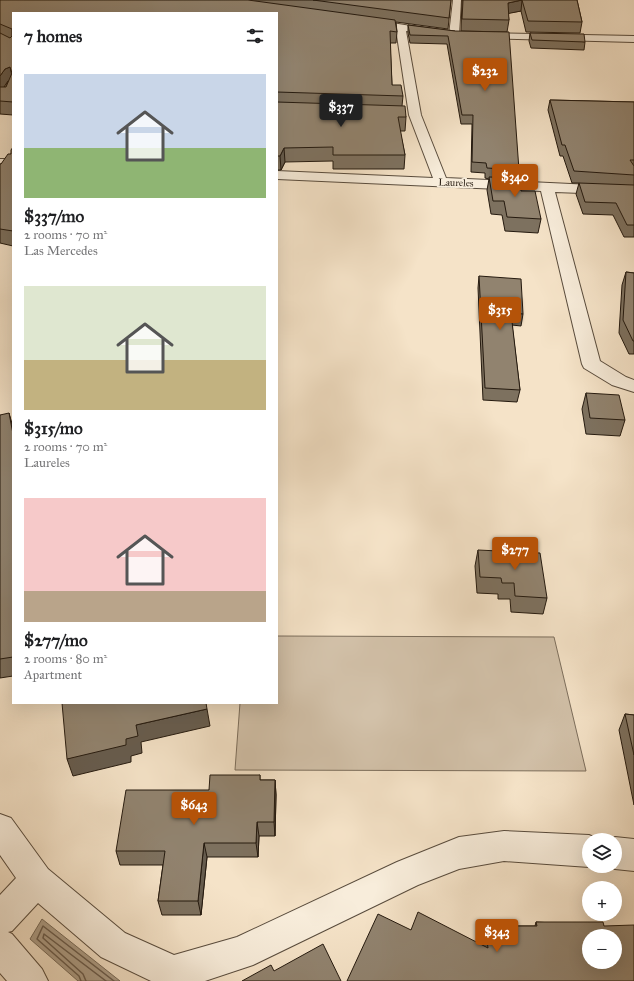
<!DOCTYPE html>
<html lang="en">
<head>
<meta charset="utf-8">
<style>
  body { margin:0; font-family:"IM FELL Great Primer",serif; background:#f6f6f6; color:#202124; height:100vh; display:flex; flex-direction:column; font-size:15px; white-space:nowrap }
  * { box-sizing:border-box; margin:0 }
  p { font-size:13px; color:#757577 }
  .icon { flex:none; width:22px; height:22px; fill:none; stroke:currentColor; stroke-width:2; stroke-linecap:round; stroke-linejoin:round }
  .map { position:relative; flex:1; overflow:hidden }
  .details { position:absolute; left:12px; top:12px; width:266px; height:692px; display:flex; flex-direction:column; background:#fff; border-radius:0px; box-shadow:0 4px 16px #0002 }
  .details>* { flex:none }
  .fabs { position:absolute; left:582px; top:833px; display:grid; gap:8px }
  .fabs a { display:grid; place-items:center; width:40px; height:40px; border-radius:50%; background:#fff; box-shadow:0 4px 16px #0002; font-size:20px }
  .price { position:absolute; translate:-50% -34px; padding:0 9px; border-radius:4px; background:#b45309; color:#fff; font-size:13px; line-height:26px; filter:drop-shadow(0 1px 2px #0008) }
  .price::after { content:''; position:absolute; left:50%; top:24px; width:12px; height:9px; margin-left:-6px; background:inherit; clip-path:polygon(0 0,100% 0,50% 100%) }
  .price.on { background:#222; color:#fff }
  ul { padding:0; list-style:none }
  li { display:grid; align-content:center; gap:8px; height:212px; padding:0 12px }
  li span { display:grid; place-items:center; height:124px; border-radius:0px; color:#555 }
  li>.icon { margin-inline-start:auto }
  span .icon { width:72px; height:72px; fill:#fffc; stroke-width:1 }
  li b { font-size:17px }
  h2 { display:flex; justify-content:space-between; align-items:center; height:48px; padding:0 12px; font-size:17px }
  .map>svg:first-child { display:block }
  .green { fill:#d2c1a9; stroke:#7c6e5c }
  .water { fill:#ae9f89; stroke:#776a58 }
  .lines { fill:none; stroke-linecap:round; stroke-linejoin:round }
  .shore { stroke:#6a5c4c; stroke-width:1.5 }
  .minor-casing { stroke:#594c3d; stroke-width:2 }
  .minor { fill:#f8eddb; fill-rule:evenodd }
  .wall { fill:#7d715f; stroke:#251a0f; fill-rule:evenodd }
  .shaded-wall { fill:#665c4e; stroke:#251a0f }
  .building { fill:#91836f; stroke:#251a0f; fill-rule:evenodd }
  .labels { text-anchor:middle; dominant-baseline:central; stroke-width:4; stroke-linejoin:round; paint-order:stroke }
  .far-street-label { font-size:10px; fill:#251a0f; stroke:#f8eddb }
</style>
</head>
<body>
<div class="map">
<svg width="634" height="981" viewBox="0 0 634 981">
  <rect width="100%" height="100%" fill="#f5e3c8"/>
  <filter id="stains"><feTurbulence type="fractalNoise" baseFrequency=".005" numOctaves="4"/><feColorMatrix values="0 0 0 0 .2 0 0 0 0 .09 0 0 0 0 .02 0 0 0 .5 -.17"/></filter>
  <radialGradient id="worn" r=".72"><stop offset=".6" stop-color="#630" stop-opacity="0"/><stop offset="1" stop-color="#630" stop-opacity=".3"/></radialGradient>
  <polygon class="green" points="277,636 554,637 586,771 235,770 240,703 277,703"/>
  <polygon class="water" points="42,919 120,981 78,981 30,939"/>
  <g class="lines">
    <g class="shore">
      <polyline points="81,981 79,976 37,939 43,926 114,981"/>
      <polyline points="86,981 83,974 43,938 44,934 106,981"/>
    </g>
    <g class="minor-casing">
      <g id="minor">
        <polygon points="453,0 461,0 459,35 454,38 449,35"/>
        <polygon points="366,19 437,30 442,33 437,36 406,31 421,115 446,178 634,187 634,195 555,192 600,361 626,377 634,380 634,392 612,385 584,368 582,364 541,191 277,179 277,171 433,178 409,115 396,29 363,24 361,22"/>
        <polygon points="479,33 634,36 634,42 476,38 474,36"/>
        <rect x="0" y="159" width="13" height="8"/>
        <polygon points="0,814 11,818 48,869 125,933 174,955 237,937 397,862 459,837 504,831 589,835 600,840 589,840 589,867 504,861 459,869 418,885 253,965 205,981 151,981 101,957 38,903 12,931 8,932 12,934 42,969 48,981 7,981 0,973 0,895 16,878 0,855"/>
        <polygon points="615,837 634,839 634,871 615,869 609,866 615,866 615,840 609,840"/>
      </g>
    </g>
    <use href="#minor" class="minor"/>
  </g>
  <g class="wall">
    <path d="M0,0H451L448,29L396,22L397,32L396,43H390L392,85L403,96L402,106L406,117L405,131H400L405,155L404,169H333V161L285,162L281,170H277V13H13V115L0,114ZM8,81L6,87H4Z"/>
    <polygon points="462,0 577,0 582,22 580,33 526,32 521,11 508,13 509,20 507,32 461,31"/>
    <polygon points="408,25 455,31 519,170 517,178 521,191 541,219 538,233 505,231 502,215 491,214 487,190 489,179 485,178 485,173 471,172 472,124 461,124 447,44 410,43 408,33"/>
    <polygon points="530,33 585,42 584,50 531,48 529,41"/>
    <polygon points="550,100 634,102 634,237 624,237 613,215 583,214 576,194 579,183 572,183 563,156 560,156 548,110"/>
    <polygon points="13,147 13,246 0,243 0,164 1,164 11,154"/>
    <polygon points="626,272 634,273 634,354 629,354 619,333 622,285"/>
    <polygon points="479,276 523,314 521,326 512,325 520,390 517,402 483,400 478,288"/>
    <polygon points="586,393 625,420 620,436 586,434 582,409"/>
    <polygon points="0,415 13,427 13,676 0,678"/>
    <polygon points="478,550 547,598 543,614 511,612 510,599 498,599 498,594 477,593 475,566"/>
    <polygon points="625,714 634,715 634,805 619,730"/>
    <polygon points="260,775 260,780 275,780 276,795 275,836 259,836 258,857 207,857 201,915 162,915 158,901 163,865 120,865 116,851 209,790"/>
    <polygon points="536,922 604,926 347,981 411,930 481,945 481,939 485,926 535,926"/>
  </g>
  <g class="shaded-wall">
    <polygon points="522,0 521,11 506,14 508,3"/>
    <polygon points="10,67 13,80 8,81 0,93 0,76 5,69"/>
    <polygon points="284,148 285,162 281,170 280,156"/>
    <polygon points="9,413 13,427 13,434"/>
    <polygon points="207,709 210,726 141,742 142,753 131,756 131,762 73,776 67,759 126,739 136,725"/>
    <polygon points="275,780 276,795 275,836 274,822"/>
    <polygon points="257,822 259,836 258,857 256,843"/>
    <polygon points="204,843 207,857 201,915 198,901"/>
  </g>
  <g class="building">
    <polygon points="0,0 248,0 395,20 397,32 390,31 392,85 401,85 403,96 277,92 277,13 13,13 13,102 0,101 0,87 6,87 12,73 10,67 5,69 0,76 0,33 10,38 12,36 12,29 0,24"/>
    <polygon points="313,0 451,0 449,18"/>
    <polygon points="463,0 577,0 582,22 528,21 522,0 508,3 509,20 462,19"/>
    <polygon points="408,25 455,31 509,32 519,170 487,168 486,163 472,162 473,115 462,115 448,36 410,35"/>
    <polygon points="530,33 584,34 585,42 532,40"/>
    <polygon points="550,100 634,102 634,160 630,160 634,166 634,175 574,171 565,145 562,145"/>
    <polygon points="277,102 405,106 406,117 398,117 405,155 333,155 333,147 284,148 280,156 277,156"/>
    <polygon points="13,147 13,231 0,229 0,164 1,164 8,154 11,154 11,150"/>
    <polygon points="489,177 520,178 521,191 535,191 541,219 507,217 504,201 493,201"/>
    <polygon points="579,183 634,185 634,225 627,225 616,203 585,202"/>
    <polygon points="626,272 634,273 634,341 633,341 623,320"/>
    <polygon points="479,276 521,279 523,314 511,313 520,390 485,388"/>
    <polygon points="586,393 619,395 625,420 590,418"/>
    <polygon points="9,413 13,434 13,657 0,659 0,415"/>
    <polygon points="478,550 540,553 547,598 515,596 514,583 502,583 501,578 480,577"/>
    <polygon points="62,703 206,703 207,709 136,725 138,736 126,739 126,745 67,759"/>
    <polygon points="625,714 634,715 634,755"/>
    <polygon points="210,775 260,775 260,780 275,780 274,822 257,822 256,843 204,843 198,901 158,901 165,851 116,851 126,790 209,790"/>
    <path d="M418,912L488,948L485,926H537L536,922H603L604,926L634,925V981H347L378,914L411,930ZM589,936H615V962H589Z"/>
    <polygon points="323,944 341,981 242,981 271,965 274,971"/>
  </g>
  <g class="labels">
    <g class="far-street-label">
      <text transform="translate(456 183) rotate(2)">Laureles</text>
    </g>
  </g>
  <rect width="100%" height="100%" filter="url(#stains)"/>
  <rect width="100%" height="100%" fill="url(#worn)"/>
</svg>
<div class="fabs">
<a><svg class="icon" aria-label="layers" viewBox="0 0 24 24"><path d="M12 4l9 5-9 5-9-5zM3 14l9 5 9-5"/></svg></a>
<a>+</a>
<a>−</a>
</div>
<b class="price" style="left:485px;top:92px">$232</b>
<b class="price on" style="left:341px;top:128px">$337</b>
<b class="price" style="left:515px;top:198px">$340</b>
<b class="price" style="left:500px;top:331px">$315</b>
<b class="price" style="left:515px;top:571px">$277</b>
<b class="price" style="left:194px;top:826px">$643</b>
<b class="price" style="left:497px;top:953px">$343</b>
<section class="details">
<h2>7 homes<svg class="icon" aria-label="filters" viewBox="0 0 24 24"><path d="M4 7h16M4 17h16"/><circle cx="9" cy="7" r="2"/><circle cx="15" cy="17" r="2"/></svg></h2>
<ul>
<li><span style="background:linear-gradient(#c9d6e8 60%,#8fb573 0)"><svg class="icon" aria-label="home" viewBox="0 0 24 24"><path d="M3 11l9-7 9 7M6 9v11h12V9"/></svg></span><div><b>$337/mo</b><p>2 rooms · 70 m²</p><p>Las Mercedes</p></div></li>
<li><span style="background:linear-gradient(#dfe7d0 60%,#c2b280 0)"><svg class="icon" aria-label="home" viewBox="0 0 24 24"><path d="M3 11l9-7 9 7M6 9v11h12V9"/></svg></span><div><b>$315/mo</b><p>2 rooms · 70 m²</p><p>Laureles</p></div></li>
<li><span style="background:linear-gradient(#f6c9c9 75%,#b9a48a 0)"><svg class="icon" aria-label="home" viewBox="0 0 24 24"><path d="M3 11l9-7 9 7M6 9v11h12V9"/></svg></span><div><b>$277/mo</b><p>2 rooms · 80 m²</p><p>Apartment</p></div></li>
</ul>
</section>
</div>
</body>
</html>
